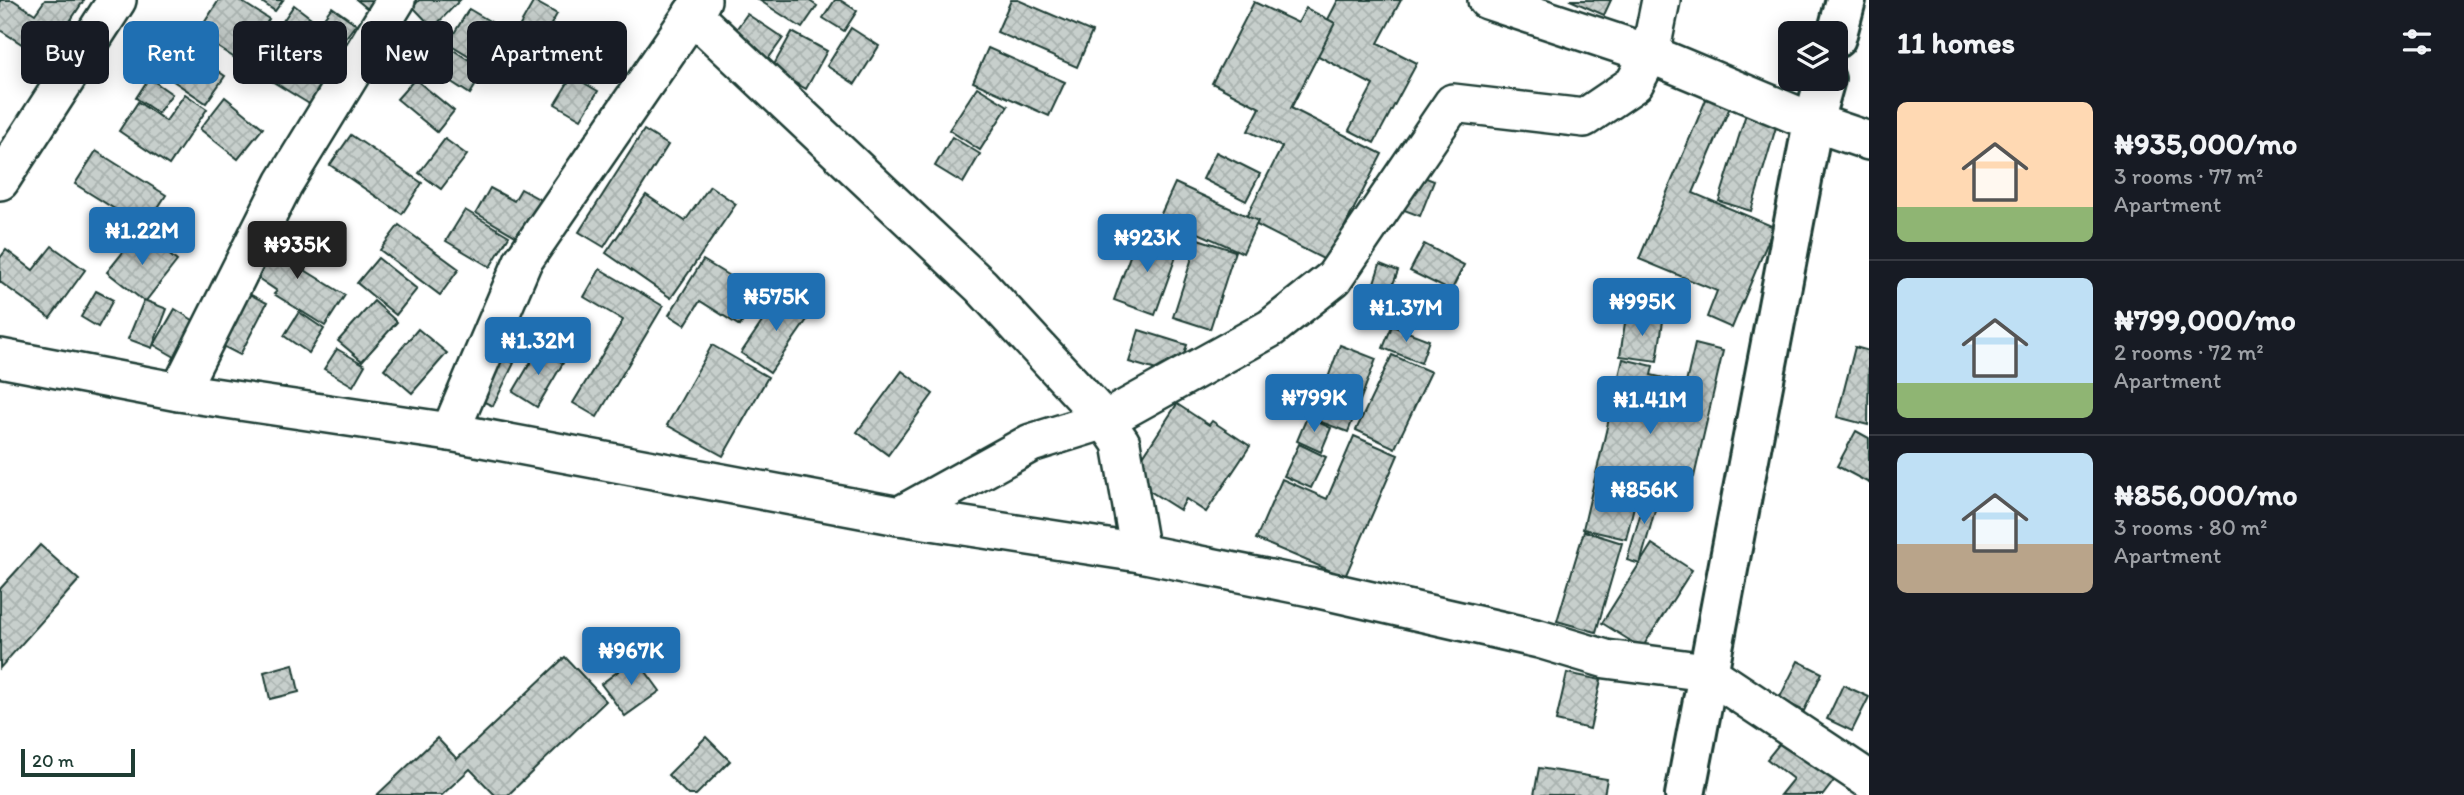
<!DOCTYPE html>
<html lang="en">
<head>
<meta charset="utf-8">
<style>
  body { margin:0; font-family:Itim,sans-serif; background:#20242c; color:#f1f3f6; height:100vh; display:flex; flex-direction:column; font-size:26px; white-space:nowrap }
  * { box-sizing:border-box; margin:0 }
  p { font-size:23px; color:#9ea1a6 }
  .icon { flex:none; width:38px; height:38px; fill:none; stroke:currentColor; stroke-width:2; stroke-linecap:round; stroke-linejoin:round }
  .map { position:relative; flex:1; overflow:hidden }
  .panel { display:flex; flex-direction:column; background:#171b24; width:595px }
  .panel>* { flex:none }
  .top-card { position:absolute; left:21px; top:21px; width:665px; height:63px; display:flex; gap:14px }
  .controls { position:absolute; left:1778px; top:21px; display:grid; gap:14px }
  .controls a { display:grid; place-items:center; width:70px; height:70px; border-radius:10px; background:#171b24; box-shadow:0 4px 18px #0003; font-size:35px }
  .scale { position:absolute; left:21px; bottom:18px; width:114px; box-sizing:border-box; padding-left:7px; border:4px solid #1f3d34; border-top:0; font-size:19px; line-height:24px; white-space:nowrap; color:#1f3d34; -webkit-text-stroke:5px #fff; paint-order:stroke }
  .price { position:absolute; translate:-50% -60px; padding:0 16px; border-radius:7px; background:#1f6fb2; color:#fff; font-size:23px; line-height:46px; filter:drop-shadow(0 2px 4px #0008) }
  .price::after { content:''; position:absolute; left:50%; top:42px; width:21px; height:16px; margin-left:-10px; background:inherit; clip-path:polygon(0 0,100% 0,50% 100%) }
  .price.on { background:#222; color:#fff }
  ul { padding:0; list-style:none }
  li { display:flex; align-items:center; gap:21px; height:175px; padding:0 28px }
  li+li { border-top:2px solid #363941 }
  li span { display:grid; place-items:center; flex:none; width:196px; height:140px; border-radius:10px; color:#555 }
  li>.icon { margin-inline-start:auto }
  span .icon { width:84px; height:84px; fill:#fffc; stroke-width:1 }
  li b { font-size:30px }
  h2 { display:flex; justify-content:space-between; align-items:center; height:84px; padding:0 28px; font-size:30px }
  .tag { padding:0 24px; border-radius:10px; background:#171b24; box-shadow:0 4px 18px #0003; font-size:24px; line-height:63px }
  .tag.on { background:#1f6fb2; color:#fff }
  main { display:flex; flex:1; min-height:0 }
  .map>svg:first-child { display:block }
  .building { fill:url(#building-cross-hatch); stroke:#1f3d34; stroke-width:2 }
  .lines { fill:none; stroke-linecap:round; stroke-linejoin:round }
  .street-casing { stroke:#1f3d34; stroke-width:42 }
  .secondary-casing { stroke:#1f3d34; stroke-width:44 }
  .street { stroke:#fff; stroke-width:37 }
  .secondary { stroke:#fff; stroke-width:38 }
</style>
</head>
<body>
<main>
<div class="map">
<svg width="1869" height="795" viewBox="0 0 1869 795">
  <defs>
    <pattern id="building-cross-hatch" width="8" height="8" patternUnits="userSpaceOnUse" patternTransform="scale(1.75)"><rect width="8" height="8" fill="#c7cfcc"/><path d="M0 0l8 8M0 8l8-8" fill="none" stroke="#aab3b0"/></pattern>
  </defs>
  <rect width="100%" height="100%" fill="#fff"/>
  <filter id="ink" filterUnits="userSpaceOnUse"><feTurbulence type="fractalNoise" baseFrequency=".0143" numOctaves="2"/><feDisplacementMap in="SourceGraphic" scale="14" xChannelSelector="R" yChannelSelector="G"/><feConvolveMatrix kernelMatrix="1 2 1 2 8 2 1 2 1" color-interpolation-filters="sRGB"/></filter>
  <g filter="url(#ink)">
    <g class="building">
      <polygon points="0,0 13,0 35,14 45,0 84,0 45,59 0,30"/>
      <polygon points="219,0 239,0 269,19 241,62 197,34"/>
      <polygon points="259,0 283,0 275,11"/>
      <polygon points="357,0 376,0 368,9"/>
      <polygon points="419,0 460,0 433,28 413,7"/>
      <polygon points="759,0 808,0 817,6 802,28"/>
      <polygon points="835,0 840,0 857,11 844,31 823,18"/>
      <polygon points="1011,0 1018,0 1092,32 1077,67 997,32"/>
      <polygon points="1338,0 1401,0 1378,43 1417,63 1374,143 1349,130 1373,85 1311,52"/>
      <polygon points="1570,0 1611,0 1604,15"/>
      <polygon points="534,1 557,14 520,80 496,67"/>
      <polygon points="1254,2 1298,23 1306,8 1335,23 1291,108 1382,154 1327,261 1245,219 1282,147 1248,131 1260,108 1212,83"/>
      <polygon points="294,5 319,24 332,7 356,24 331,57 283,21"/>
      <polygon points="469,9 510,33 489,68 448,43"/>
      <polygon points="747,14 783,38 766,62 730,38"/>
      <polygon points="269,23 302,43 294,55 329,76 311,105 244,64"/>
      <polygon points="851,28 879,46 855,84 827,66"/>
      <polygon points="792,32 827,51 806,89 771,70"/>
      <polygon points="442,43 485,70 470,94 427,66"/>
      <polygon points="179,44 225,76 206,103 160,72"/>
      <polygon points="988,48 1065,82 1049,116 973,82"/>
      <polygon points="572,76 598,91 581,119 555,104"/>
      <polygon points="149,78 172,94 158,113 136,98"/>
      <polygon points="415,79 454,111 437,132 397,99"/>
      <polygon points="977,87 1008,106 980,150 949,130"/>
      <polygon points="185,94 207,109 169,165 119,131 138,102 166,121"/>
      <polygon points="225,97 263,128 238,159 200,129"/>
      <polygon points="1707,97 1730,107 1693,193 1774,227 1732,328 1707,317 1717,291 1639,259"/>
      <polygon points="1749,104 1780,114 1751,211 1719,201"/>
      <polygon points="644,130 668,145 604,247 579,232"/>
      <polygon points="351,135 422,183 402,214 330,165"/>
      <polygon points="952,137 980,154 963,183 935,166"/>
      <polygon points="445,139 467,155 441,189 419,173"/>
      <polygon points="96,151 166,195 145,228 75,184"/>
      <polygon points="1216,152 1260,174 1246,201 1203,179"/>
      <polygon points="1414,173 1434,181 1420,216 1399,208"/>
      <polygon points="1175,183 1258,221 1243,253 1160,216"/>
      <polygon points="710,186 736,204 671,298 606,253 646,195 685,221"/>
      <polygon points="490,188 514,201 521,189 546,203 524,241 476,213"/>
      <polygon points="465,210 509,236 490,267 446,241"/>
      <polygon points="399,225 459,269 440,295 380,250"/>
      <polygon points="140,231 177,261 145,302 107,272"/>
      <polygon points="279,231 305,249 295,264 345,295 325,326 274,294 277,291 252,274"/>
      <polygon points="1138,234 1179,248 1155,315 1114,300"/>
      <polygon points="1198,239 1235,251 1210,329 1173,317"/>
      <polygon points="1424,244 1464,265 1451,291 1410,271"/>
      <polygon points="52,246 85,270 50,318 0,282 0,258 6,250 33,270"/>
      <polygon points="378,258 417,289 396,315 357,283"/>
      <polygon points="703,260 759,294 740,326 700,301 685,325 669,315"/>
      <polygon points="1380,264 1398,271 1390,292 1373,286"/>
      <polygon points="600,269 663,306 597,417 573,403 623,320 584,297"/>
      <polygon points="96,291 113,300 98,327 81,317"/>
      <polygon points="243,291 267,303 240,355 217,343"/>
      <polygon points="781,294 811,314 770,373 741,353"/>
      <polygon points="144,300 167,309 152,348 128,339"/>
      <polygon points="374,301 397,322 362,361 338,341"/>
      <polygon points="175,309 201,325 180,360 154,345"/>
      <polygon points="299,312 324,329 309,353 284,336"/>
      <polygon points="1626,316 1663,321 1657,361 1620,356"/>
      <polygon points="1392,326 1429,340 1421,363 1383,348"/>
      <polygon points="418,329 447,353 412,393 384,369"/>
      <polygon points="1139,330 1187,345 1177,376 1129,362"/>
      <polygon points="1695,344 1723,351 1694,477 1655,469 1653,480 1641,478 1626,539 1583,529 1623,359 1653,366 1651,375 1686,383"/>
      <polygon points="712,345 768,377 723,456 667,425"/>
      <polygon points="1340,345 1376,359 1348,432 1313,419"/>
      <polygon points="1855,347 1869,351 1868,425 1837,417"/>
      <polygon points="539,348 563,363 537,407 513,392"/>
      <polygon points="337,349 365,365 353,386 324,369"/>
      <polygon points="496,354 514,363 493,406 475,398"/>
      <polygon points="1392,355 1431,372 1395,448 1356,430"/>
      <polygon points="902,371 933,394 888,455 857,432"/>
      <polygon points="1177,404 1209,425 1212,421 1250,446 1206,512 1186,499 1180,510 1129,478"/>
      <polygon points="1307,417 1331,428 1321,452 1297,441"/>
      <polygon points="1856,431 1869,438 1869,483 1837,466"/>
      <polygon points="1354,436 1398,455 1345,577 1256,539 1282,479 1327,499"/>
      <polygon points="1299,444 1326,457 1311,488 1284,476"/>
      <polygon points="1648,488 1660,492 1640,564 1627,560"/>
      <polygon points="1584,531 1622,543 1596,632 1557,621"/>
      <polygon points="1652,544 1692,570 1642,648 1602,623"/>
      <polygon points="40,545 79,580 0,668 0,589"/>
      <polygon points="565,657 606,701 508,795 495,795 470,769 442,795 377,795 437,738 457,759"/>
      <polygon points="636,658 660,691 625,716 601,684"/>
      <polygon points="1798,661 1822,673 1804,711 1779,699"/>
      <polygon points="293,664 299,692 270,699 264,672"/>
      <polygon points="1567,673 1601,680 1590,729 1556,721"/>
      <polygon points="1843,685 1869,697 1852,731 1827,719"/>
      <polygon points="706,737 730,761 696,795 688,795 668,775"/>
      <polygon points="1784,738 1836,778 1823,795 1780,795 1793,779 1767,759"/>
      <polygon points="1539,768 1607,779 1604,795 1534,795"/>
    </g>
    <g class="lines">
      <g class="street-casing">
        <g id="street">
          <polyline points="1487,0 1650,54 1813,122 1869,141"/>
          <polyline points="692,14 981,286 1105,420 1121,443 1140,553"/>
          <polyline points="0,181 117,0"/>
          <polyline points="0,358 179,392 450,432 899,516 1140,553 1310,587 1539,639 1606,659 1707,672 1869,780"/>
          <polyline points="179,392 284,183 396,0"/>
          <polyline points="450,432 523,261 702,0"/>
          <polyline points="899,516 1031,443 1105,420 1271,328 1334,278 1453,103 1584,118 1634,84 1650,54 1661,0"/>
        </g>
      </g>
      <g class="secondary-casing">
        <g id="secondary">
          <polyline points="1836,38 1846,0"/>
          <polyline points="1685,795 1813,122 1825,79"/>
        </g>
      </g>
      <use href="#street" class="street"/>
      <use href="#secondary" class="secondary"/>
    </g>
  </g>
</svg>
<div class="controls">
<a><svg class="icon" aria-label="layers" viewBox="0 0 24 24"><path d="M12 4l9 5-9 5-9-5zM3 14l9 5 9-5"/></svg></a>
</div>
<div class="scale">20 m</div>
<b class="price" style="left:142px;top:267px">₦1.22M</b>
<b class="price" style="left:1147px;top:274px">₦923K</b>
<b class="price on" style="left:297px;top:281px">₦935K</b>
<b class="price" style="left:776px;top:333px">₦575K</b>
<b class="price" style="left:1642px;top:338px">₦995K</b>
<b class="price" style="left:1406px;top:344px">₦1.37M</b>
<b class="price" style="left:538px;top:377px">₦1.32M</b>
<b class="price" style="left:1314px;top:434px">₦799K</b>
<b class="price" style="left:1650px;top:436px">₦1.41M</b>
<b class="price" style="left:1644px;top:526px">₦856K</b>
<b class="price" style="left:631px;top:687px">₦967K</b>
<div class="top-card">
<a class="tag">Buy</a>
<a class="tag on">Rent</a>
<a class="tag">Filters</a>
<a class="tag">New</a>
<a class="tag">Apartment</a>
</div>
</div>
<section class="panel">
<h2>11 homes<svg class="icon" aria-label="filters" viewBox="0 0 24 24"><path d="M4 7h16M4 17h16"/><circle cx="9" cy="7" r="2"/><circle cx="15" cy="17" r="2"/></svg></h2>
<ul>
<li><span style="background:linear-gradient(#ffd9b3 75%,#8fb573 0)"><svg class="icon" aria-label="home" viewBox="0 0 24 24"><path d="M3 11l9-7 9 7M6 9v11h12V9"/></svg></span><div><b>₦935,000/mo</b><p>3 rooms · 77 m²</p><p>Apartment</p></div></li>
<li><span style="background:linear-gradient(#bfe0f5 75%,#8fb573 0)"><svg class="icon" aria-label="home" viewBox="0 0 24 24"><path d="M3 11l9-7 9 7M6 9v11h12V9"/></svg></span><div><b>₦799,000/mo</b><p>2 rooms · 72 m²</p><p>Apartment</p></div></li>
<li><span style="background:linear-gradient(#bfe0f5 65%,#b9a48a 0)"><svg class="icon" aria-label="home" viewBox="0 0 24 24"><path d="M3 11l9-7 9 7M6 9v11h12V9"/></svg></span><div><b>₦856,000/mo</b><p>3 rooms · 80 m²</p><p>Apartment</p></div></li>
</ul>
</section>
</main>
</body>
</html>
